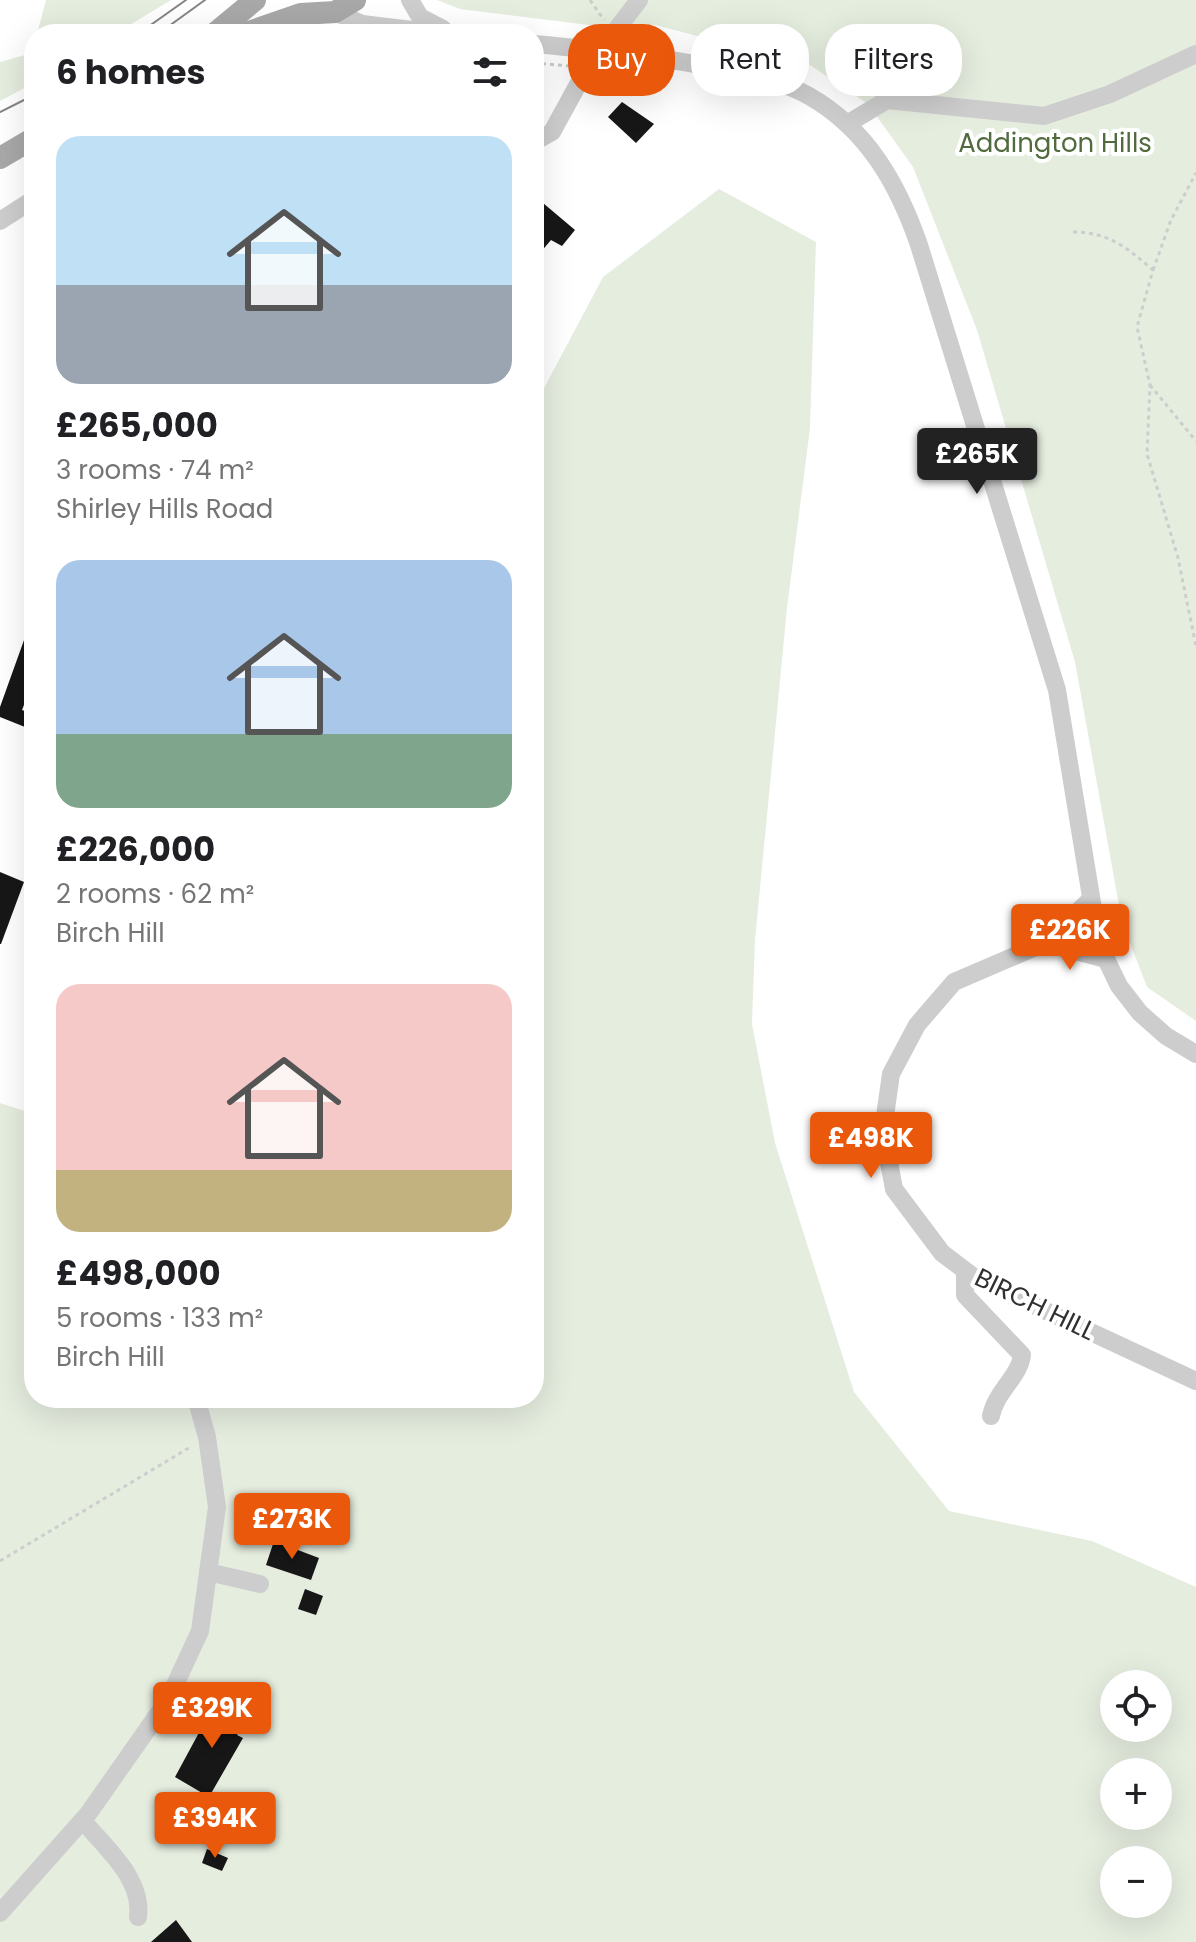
<!DOCTYPE html>
<html lang="en">
<head>
<meta charset="utf-8">
<style>
  body { margin:0; font-family:Poppins,sans-serif; background:#f6f6f6; color:#202124; height:100vh; display:flex; flex-direction:column; font-size:30px; white-space:nowrap }
  * { box-sizing:border-box; margin:0 }
  p { font-size:26px; color:#757577 }
  .icon { flex:none; width:44px; height:44px; fill:none; stroke:currentColor; stroke-width:2; stroke-linecap:round; stroke-linejoin:round }
  .map { position:relative; flex:1; overflow:hidden }
  .side { position:absolute; left:24px; top:24px; width:520px; height:1384px; display:flex; flex-direction:column; background:#fff; border-radius:32px; box-shadow:0 8px 32px #0002 }
  .side>* { flex:none }
  .banner { position:absolute; left:568px; top:24px; width:508px; height:72px; display:flex; gap:16px }
  .buttons { position:absolute; left:1100px; top:1670px; display:grid; gap:16px }
  .buttons a { display:grid; place-items:center; width:72px; height:72px; border-radius:50%; background:#fff; box-shadow:0 8px 32px #0002; font-size:40px }
  .price { position:absolute; translate:-50% -68px; padding:0 18px; border-radius:8px; background:#ea580c; color:#fff; font-size:26px; line-height:52px; filter:drop-shadow(0 2px 4px #0008) }
  .price::after { content:''; position:absolute; left:50%; top:48px; width:24px; height:18px; margin-left:-12px; background:inherit; clip-path:polygon(0 0,100% 0,50% 100%) }
  .price.active { background:#222; color:#fff }
  ul { padding:0; list-style:none }
  li { display:grid; align-content:center; gap:16px; height:424px; padding:0 32px }
  li span { display:grid; place-items:center; height:248px; border-radius:24px; color:#555 }
  li>.icon { margin-inline-start:auto }
  span .icon { width:144px; height:144px; fill:#fffc; stroke-width:1 }
  li b { font-size:34px }
  h2 { display:flex; justify-content:space-between; align-items:center; height:96px; padding:0 32px; font-size:34px }
  .tag { padding:0 28px; border-radius:32px; background:#fff; box-shadow:0 8px 32px #0002; font-size:28px; line-height:72px }
  .tag.active { background:#ea580c; color:#fff }
  .map>svg:first-child { display:block }
  .green { fill:#e5eddf; fill-rule:evenodd }
  .building { fill:#171717 }
  .lines { fill:none; stroke-linecap:round; stroke-linejoin:round }
  .path { stroke:#cdcdcd; stroke-width:3; stroke-dasharray:4 4; stroke-linecap:butt }
  .minor { stroke:#cdcdcd; stroke-width:18 }
  .major { stroke:#a8a8a8; stroke-width:22 }
  .tram { stroke:#858585; stroke-width:2 }
  .labels { text-anchor:middle; dominant-baseline:central; stroke-width:8; stroke-linejoin:round; paint-order:stroke }
  .park-label { font-size:26px; fill:#516b3e; stroke:#fff }
  .street-label { font-size:26px; fill:#303030; stroke:#fff }
</style>
</head>
<body>
<div class="map">
<svg width="1196" height="1942" viewBox="0 0 1196 1942">
  <rect width="100%" height="100%" fill="#fff"/>
  <g class="green">
    <polygon points="46,0 171,0 115,34 37,34"/>
    <polygon points="437,0 1196,0 1196,1021 1147,987 1122,922 1075,662 977,330 913,167 868,104 810,65 655,25 597,26 460,9"/>
    <polygon points="34,44 34,83 0,101 0,62 32,53"/>
    <path d="M719,189L816,242L810,428L787,608L755,940L752,1024L775,1143L854,1392L949,1511L1092,1541L1196,1587V1942H0V1103L34,1114V1398H534V407L603,277ZM1114,1684H1158V1728H1114ZM1114,1772H1158V1816H1114ZM1114,1860H1158V1904H1114Z"/>
  </g>
  <g class="building">
    <polygon points="622,102 654,124 636,143 608,117"/>
    <polygon points="543,203 575,230 562,246 551,240 534,260 534,213"/>
    <polygon points="33,615 34,688 31,687 22,710 30,713 25,727 0,717 0,707"/>
    <polygon points="0,872 24,882 1,944 0,944"/>
    <polygon points="274,1541 319,1558 311,1580 266,1565"/>
    <polygon points="305,1589 323,1596 316,1615 298,1609"/>
    <polygon points="215,1703 247,1717 237,1735 243,1738 209,1797 175,1777"/>
    <polygon points="207,1849 228,1858 222,1871 202,1863"/>
    <polygon points="176,1920 192,1942 151,1942"/>
  </g>
  <g class="lines">
    <g class="path">
      <polyline points="590,0 604,20"/>
      <polyline points="534,63 570,66"/>
      <path d="M1073,232C1109,232 1127,248 1153,270L1137,327L1150,385L1147,454L1178,558L1196,646"/>
      <polyline points="1153,270 1171,220 1196,173"/>
      <polyline points="1150,385 1196,441"/>
      <polyline points="0,1561 192,1446"/>
    </g>
    <g class="minor">
      <polyline points="410,0 420,17 443,29"/>
      <polyline points="335,12 362,24 445,34"/>
      <path d="M534,44C602,50 667,57 734,72C758,77 787,83 809,96C867,129 898,184 919,245L1057,690L1095,921L1106,959L1119,986L1140,1013L1166,1036L1196,1054"/>
      <polyline points="847,124 887,100 1044,116 1110,94 1196,54"/>
      <polyline points="534,142 552,132 587,68 639,0"/>
      <polyline points="0,221 34,199"/>
      <polyline points="1091,899 1045,943 954,982 917,1025 891,1074 883,1130 894,1189 942,1253 975,1278 1196,1381"/>
      <polyline points="1045,943 1106,959"/>
      <path d="M965,1271V1295L1022,1355C1020,1376 996,1391 991,1416"/>
      <polyline points="208,1572 260,1584"/>
      <path d="M83,1821C106,1848 143,1879 138,1917"/>
      <polyline points="0,1913 88,1814 168,1700 200,1631 217,1507 207,1437 196,1398"/>
    </g>
    <g class="major">
      <polyline points="214,34 255,0"/>
      <polyline points="243,34 301,14 335,12 355,0"/>
      <polyline points="0,158 34,138"/>
    </g>
    <g class="tram">
      <polyline points="138,34 186,0"/>
      <polyline points="158,34 205,0"/>
      <polyline points="0,112 34,95"/>
    </g>
  </g>
  <g class="labels">
    <g class="park-label">
      <text x="1055" y="143">Addington Hills</text>
    </g>
    <g class="street-label">
      <text transform="translate(1035 1304) rotate(26)">BIRCH HILL</text>
    </g>
  </g>
</svg>
<div class="buttons">
<a><svg class="icon" aria-label="locate" viewBox="0 0 24 24"><circle cx="12" cy="12" r="6"/><path d="M12 2v4M12 18v4M2 12h4M18 12h4"/></svg></a>
<a>+</a>
<a>−</a>
</div>
<b class="price active" style="left:977px;top:496px">£265K</b>
<b class="price" style="left:1070px;top:972px">£226K</b>
<b class="price" style="left:871px;top:1180px">£498K</b>
<b class="price" style="left:292px;top:1561px">£273K</b>
<b class="price" style="left:212px;top:1750px">£329K</b>
<b class="price" style="left:215px;top:1860px">£394K</b>
<div class="banner">
<a class="tag active">Buy</a>
<a class="tag">Rent</a>
<a class="tag">Filters</a>
</div>
<section class="side">
<h2>6 homes<svg class="icon" aria-label="filters" viewBox="0 0 24 24"><path d="M4 7h16M4 17h16"/><circle cx="9" cy="7" r="2"/><circle cx="15" cy="17" r="2"/></svg></h2>
<ul>
<li><span style="background:linear-gradient(#bfe0f5 60%,#9aa5b1 0)"><svg class="icon" aria-label="home" viewBox="0 0 24 24"><path d="M3 11l9-7 9 7M6 9v11h12V9"/></svg></span><div><b>£265,000</b><p>3 rooms · 74 m²</p><p>Shirley Hills Road</p></div></li>
<li><span style="background:linear-gradient(#a9c7e8 70%,#7fa58c 0)"><svg class="icon" aria-label="home" viewBox="0 0 24 24"><path d="M3 11l9-7 9 7M6 9v11h12V9"/></svg></span><div><b>£226,000</b><p>2 rooms · 62 m²</p><p>Birch Hill</p></div></li>
<li><span style="background:linear-gradient(#f6c9c9 75%,#c2b280 0)"><svg class="icon" aria-label="home" viewBox="0 0 24 24"><path d="M3 11l9-7 9 7M6 9v11h12V9"/></svg></span><div><b>£498,000</b><p>5 rooms · 133 m²</p><p>Birch Hill</p></div></li>
</ul>
</section>
</div>
</body>
</html>
